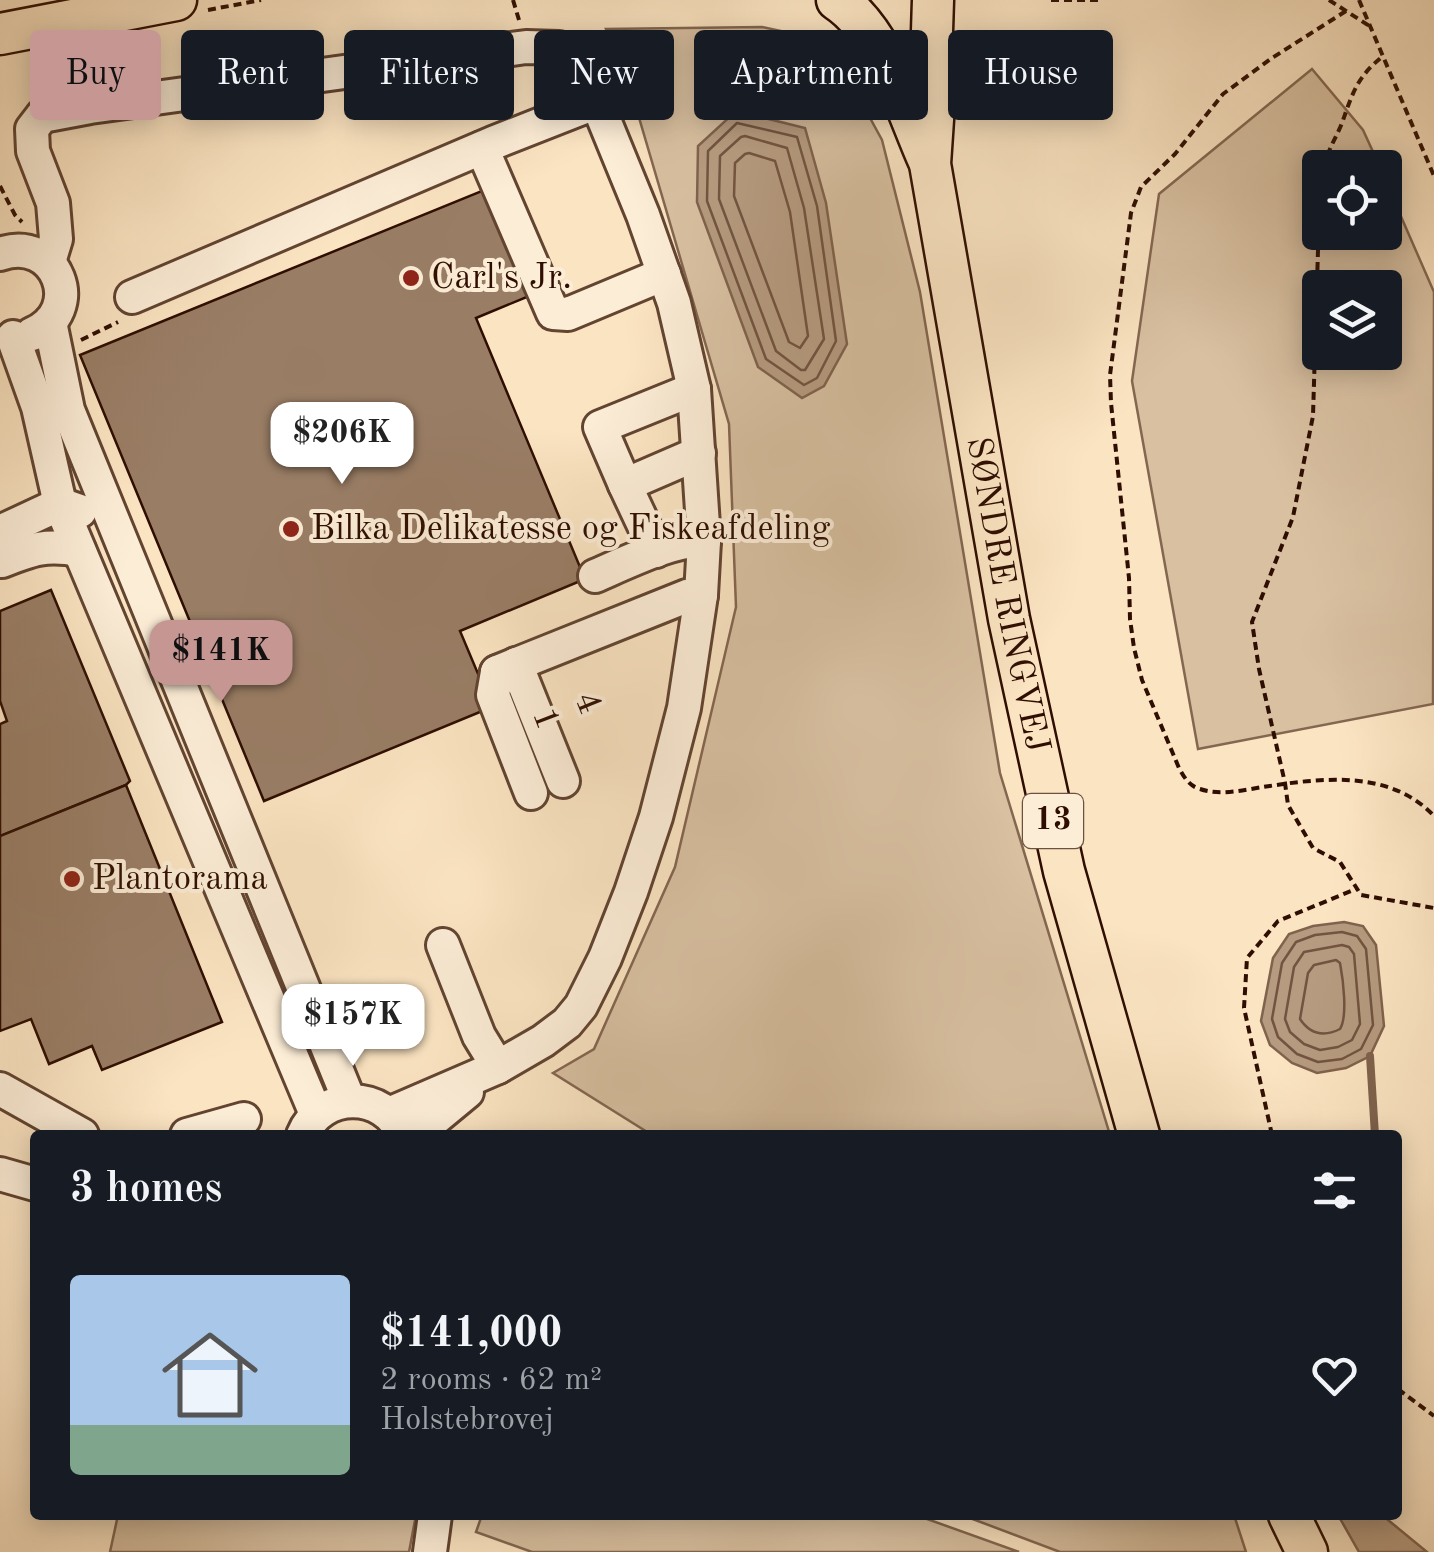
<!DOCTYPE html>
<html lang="en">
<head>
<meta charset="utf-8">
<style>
  body { margin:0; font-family:"Old Standard TT",serif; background:#242831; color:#f1f3f6; height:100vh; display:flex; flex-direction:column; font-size:38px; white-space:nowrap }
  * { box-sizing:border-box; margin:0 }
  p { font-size:32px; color:#9ea1a6 }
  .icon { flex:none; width:55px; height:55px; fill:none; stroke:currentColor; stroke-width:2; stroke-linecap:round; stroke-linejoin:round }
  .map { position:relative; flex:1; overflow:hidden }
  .side { position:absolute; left:30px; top:1130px; width:1372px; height:390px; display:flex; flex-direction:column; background:#171b24; border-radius:10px; box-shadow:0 5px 25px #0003 }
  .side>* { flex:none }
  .hud { position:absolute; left:30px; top:30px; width:1375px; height:90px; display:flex; gap:20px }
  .tools { position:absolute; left:1302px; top:150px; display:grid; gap:20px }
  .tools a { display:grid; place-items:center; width:100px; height:100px; border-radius:10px; background:#171b24; box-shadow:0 5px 25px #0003; font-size:50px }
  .price { position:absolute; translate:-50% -85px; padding:0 22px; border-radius:20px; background:#fff; color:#222; font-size:32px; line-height:65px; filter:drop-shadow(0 2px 5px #0008) }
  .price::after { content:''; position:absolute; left:50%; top:60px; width:30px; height:22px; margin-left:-15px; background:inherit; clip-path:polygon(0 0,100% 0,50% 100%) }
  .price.on { background:#c59692; color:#111 }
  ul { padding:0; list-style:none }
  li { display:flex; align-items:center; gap:30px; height:250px; padding:0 40px }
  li+li { border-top:2px solid #363941 }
  li span { display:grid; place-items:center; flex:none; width:280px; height:200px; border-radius:10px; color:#555 }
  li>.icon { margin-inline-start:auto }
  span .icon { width:120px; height:120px; fill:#fffc; stroke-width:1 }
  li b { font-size:42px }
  h2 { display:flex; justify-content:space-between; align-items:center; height:120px; padding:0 40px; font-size:42px }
  .tag { padding:0 35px; border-radius:10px; background:#171b24; box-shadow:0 5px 25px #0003; font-size:35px; line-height:90px }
  .tag.on { background:#c59692; color:#111 }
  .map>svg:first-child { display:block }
  .green { fill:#d8c0a1; stroke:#846751; stroke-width:2.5; fill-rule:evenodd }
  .water { fill:#b69b80; stroke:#80634d; stroke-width:2.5 }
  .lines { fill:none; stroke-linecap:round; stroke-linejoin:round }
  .shore { stroke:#725440; stroke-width:2.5 }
  .stream { stroke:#80634d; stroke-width:8 }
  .building { fill:#997d65; stroke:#2f0e01; stroke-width:2.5 }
  .minor-casing { stroke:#624431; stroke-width:38 }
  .major-casing { stroke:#2f0e01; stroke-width:45 }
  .path { stroke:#2f0e01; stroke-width:4; stroke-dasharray:8 5; stroke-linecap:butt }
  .minor { stroke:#fcedd7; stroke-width:32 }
  .major { stroke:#fbe4c2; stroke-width:40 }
  .poi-dot { fill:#8f2418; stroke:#fcedd7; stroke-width:4 }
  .labels { text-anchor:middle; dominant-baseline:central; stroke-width:8; stroke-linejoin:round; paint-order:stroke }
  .shield { fill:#fcedd7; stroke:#6c5141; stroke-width:2.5 }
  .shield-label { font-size:32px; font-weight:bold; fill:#2f0e01 }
  .poi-label { font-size:35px; fill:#2f0e01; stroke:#fcedd7; text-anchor:start }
  .street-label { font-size:35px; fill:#2f0e01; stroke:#fcedd7 }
</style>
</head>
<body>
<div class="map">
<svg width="1434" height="1552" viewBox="0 0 1434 1552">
  <rect width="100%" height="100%" fill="#fbe4c2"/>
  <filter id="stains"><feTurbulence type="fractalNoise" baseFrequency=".002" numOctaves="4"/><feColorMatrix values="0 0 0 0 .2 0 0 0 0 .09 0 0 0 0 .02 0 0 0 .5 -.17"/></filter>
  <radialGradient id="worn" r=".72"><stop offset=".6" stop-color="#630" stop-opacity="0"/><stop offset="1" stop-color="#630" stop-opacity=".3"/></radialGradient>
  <g class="green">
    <polygon points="762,27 828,41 882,140 920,292 1000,773 1110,1135 652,1135 553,1073 594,1049 675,867 736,607 729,424 630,87 606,29"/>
    <path d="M1312,69L1363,130L1380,167L1320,168V232H1385V180L1434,292L1433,704L1198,749L1132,381L1159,194ZM1320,288H1385V352H1320Z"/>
    <polygon points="118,1515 416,1515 409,1552 110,1552"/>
    <polygon points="482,1515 916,1515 1019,1552 532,1552 476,1532"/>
    <polygon points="962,1515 1234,1515 1246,1552 1060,1552"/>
  </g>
  <g class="water">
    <polygon points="736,111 805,128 826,203 847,344 824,386 802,398 758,367 697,202 698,146"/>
    <polygon points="1344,922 1363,926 1376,945 1384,1026 1370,1056 1346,1068 1317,1073 1292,1063 1270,1045 1261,1021 1273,958 1289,934 1313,926"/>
    <polygon points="1338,1515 1382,1515 1427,1552 1359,1552"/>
  </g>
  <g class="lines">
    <g class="shore">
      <polygon points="737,123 797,137 817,206 836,341 817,378 804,385 766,359 707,201 708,151"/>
      <polygon points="745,136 787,148 804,208 824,339 805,370 801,370 776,351 719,199 720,156 741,137"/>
      <polygon points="749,153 775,161 790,212 808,336 800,348 789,342 734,196 735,163 745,154"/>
      <polygon points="1342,932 1357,936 1366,949 1373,1025 1361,1049 1342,1059 1318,1062 1297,1054 1278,1037 1272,1019 1282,963 1296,942 1315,935"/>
      <polygon points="1342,945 1349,947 1354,954 1360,1024 1352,1040 1338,1047 1320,1050 1304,1044 1290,1032 1285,1019 1294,967 1304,952"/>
      <path d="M1336,960L1340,963C1343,979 1348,1016 1340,1029C1324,1037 1310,1034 1300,1019L1308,973L1314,965Z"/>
    </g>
    <polyline class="stream" points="1370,1056 1375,1135"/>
  </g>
  <g class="building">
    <polygon points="489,188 534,294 476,318 585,579 460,631 492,707 264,801 80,355"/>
    <polygon points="51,590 130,781 126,785 0,836 0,724 7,721 0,701 0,611"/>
    <polygon points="126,785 222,1022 102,1070 92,1046 49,1064 31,1019 0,1031 0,836"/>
  </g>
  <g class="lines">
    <g class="minor-casing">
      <g id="minor">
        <polyline points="482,148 553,313 568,314 664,274"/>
        <path d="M0,254C57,234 87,311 32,334"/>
        <polyline points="49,262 56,239 53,203 33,151 32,129 42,116 90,107 526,47 559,48 570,53 582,66 643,215 674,303 694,389 704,541 701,595 684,708 656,817 631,892 605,958 581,1006 567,1023 543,1041 498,1067 389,1114"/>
        <polyline points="132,297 493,143 597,102"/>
        <polyline points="50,322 68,410 349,1100"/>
        <polyline points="13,337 38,407 60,504 316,1114"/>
        <polyline points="694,389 600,427 625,485 699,453"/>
        <polyline points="625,485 656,551"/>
        <polyline points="0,532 60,504 80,511"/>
        <path d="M2,561C32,549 46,544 79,550"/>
        <path d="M595,576C623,564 675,538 704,541"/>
        <polyline points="516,664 563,781"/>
        <polyline points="497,672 687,596 701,595"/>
        <polyline points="497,672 493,695 531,793"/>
        <polyline points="443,945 479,1036 498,1067"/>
        <polyline points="0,1089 82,1135"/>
        <polyline points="187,1135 244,1119"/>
        <path d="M303,1135C321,1090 385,1090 403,1135"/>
        <polyline points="415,1135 467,1092"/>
        <polyline points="0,1174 35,1184"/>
        <polyline points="430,1552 435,1515"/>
      </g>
    </g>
    <g class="major-casing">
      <g id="major">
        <path d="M837,0C883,30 906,109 928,159"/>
        <path id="s1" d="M933,0L932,31L935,90L930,164L1009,619L1064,871L1139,1135"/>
        <polyline points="0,34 176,0"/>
        <polyline points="1289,1515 1307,1552"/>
      </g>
    </g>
    <g class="path">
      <polyline points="513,0 519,20"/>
      <polyline points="1051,0 1100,0"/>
      <polyline points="1329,0 1371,27"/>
      <polyline points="1359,0 1434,176"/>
      <polyline points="208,10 261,0"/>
      <path d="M1346,11L1272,58L1223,94L1175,154L1141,187L1131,213L1110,375L1111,403L1129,578L1130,619L1134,648L1142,680L1179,768C1184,777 1189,786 1200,789C1220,796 1243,790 1263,787C1321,778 1390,769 1434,816"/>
      <polyline points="80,50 86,80"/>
      <path d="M1324,168C1327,151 1336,138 1342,123C1353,92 1357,77 1383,56"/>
      <polyline points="1320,184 1313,416 1293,517 1252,622 1259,669 1285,783 1288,805 1313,848 1340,862 1361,895 1434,908"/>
      <polyline points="0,186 15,215 22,222"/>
      <polyline points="81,340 118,322"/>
      <polyline points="1272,1135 1244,1008 1247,958 1278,921 1356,889"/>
      <polyline points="1398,1389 1434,1416"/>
    </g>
    <use href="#minor" class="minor"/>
    <use href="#major" class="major"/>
  </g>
  <g class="poi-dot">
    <circle cx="411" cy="278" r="10"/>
    <circle cx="291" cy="529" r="10"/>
    <circle cx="72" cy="879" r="10"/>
  </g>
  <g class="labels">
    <rect class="shield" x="1023" y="794" width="60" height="54" rx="8"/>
    <g class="shield-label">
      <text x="1053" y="821">13</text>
    </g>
    <g class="poi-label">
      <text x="431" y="278">Carl's Jr.</text>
      <text x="311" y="529">Bilka Delikatesse og Fiskeafdeling</text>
      <text x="92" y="879">Plantorama</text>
    </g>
    <g class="street-label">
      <text stroke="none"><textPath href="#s1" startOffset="602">SØNDRE RINGVEJ</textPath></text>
      <text transform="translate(587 703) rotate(68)">4</text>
      <text transform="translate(545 719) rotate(69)">1</text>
    </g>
  </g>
  <rect width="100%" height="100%" filter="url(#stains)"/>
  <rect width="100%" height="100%" fill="url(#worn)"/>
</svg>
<div class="tools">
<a><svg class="icon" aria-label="locate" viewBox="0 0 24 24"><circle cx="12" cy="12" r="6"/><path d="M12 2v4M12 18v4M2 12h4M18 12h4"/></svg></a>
<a><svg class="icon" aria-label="layers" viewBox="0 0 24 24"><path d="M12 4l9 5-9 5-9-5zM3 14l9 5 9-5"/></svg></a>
</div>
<b class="price" style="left:342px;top:487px">$206K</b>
<b class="price on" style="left:221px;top:705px">$141K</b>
<b class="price" style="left:353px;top:1069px">$157K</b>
<div class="hud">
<a class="tag on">Buy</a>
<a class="tag">Rent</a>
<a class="tag">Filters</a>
<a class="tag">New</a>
<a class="tag">Apartment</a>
<a class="tag">House</a>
</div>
<section class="side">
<h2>3 homes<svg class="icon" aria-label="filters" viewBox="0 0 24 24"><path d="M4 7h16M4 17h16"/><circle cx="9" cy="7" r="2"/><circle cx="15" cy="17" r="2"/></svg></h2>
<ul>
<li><span style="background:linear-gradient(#a9c7e8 75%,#7fa58c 0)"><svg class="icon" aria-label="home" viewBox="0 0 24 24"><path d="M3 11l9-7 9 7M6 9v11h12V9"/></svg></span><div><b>$141,000</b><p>2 rooms · 62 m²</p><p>Holstebrovej</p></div><svg class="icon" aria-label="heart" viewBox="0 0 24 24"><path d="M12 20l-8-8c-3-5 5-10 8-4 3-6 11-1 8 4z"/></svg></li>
</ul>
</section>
</div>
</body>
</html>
